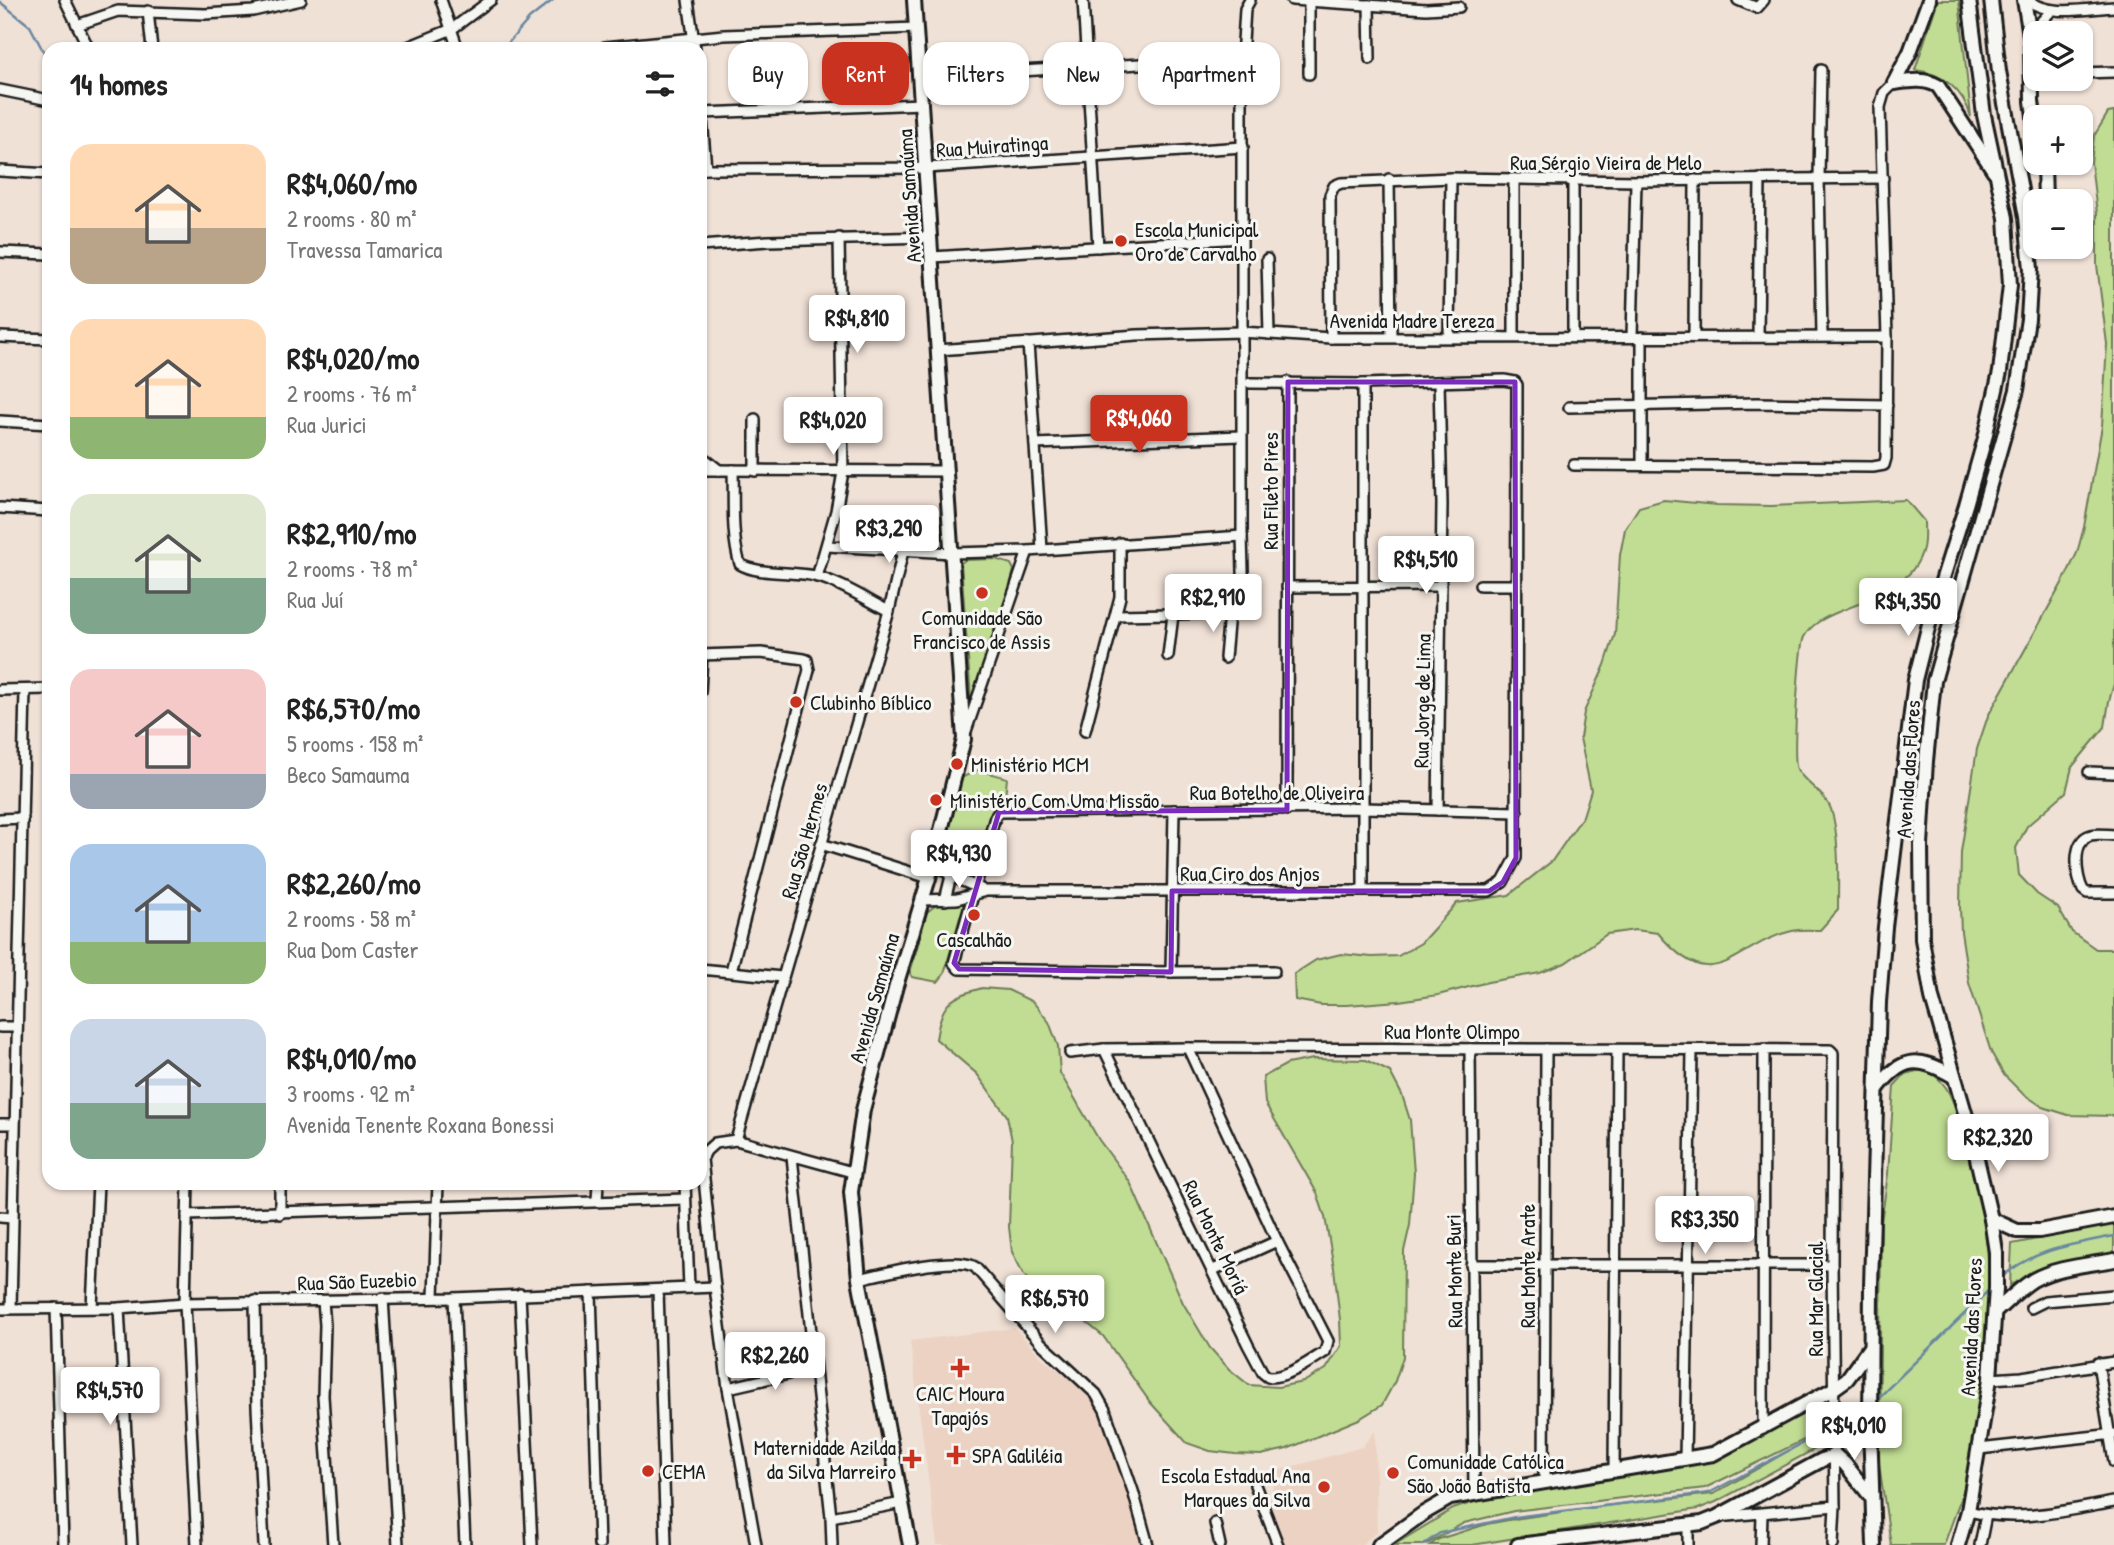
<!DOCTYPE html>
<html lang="en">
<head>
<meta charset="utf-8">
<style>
  body { margin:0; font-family:"Patrick Hand",sans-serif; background:#f2f2f2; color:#222; height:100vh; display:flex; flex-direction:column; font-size:26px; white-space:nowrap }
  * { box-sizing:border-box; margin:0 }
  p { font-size:23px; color:#767676 }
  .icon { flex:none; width:38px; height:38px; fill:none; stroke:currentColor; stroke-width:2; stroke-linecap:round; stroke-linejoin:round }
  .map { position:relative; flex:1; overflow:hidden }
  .panel { position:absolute; left:42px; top:42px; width:665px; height:1148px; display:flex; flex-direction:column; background:#fff; border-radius:21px; box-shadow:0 2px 5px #0004 }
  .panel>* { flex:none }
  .guide { position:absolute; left:728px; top:42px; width:665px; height:63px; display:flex; gap:14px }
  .controls { position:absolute; left:2023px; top:21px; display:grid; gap:14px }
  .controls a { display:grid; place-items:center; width:70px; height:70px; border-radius:14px; background:#fff; box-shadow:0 2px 5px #0004; font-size:35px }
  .price { position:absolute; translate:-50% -60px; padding:0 16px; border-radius:7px; background:#fff; color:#222; font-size:23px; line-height:46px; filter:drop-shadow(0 2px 4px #0008) }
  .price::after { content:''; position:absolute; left:50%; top:42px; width:21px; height:16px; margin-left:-10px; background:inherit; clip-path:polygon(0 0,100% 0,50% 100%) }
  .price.active { background:#c8321e; color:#fff }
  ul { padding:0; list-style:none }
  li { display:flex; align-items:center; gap:21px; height:175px; padding:0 28px }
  li span { display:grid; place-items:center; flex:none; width:196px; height:140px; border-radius:21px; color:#555 }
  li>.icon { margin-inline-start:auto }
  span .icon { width:84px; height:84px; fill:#fffc; stroke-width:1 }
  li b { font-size:30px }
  h2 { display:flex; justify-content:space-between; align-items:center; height:84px; padding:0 28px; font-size:30px }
  .pill { padding:0 24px; border-radius:21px; background:#fff; box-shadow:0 2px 5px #0004; font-size:24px; line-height:63px }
  .pill.active { background:#c8321e; color:#fff }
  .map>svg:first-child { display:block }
  .built { fill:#ecd2c2 }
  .green { fill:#c1dd94; stroke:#6e7c58; stroke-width:2 }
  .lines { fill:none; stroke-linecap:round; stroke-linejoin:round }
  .stream { stroke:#6887a0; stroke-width:2.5 }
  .minor-casing { stroke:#1c1c1c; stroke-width:14 }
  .tertiary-casing { stroke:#1c1c1c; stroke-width:18 }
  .secondary-casing { stroke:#1c1c1c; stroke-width:18 }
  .minor { stroke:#f6f6f2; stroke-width:9 }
  .tertiary { stroke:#f6f6f2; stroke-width:12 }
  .secondary { stroke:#f6f6f2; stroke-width:12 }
  .marked { fill:none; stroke:#7b2cbf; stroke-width:5; stroke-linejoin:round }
  .poi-dot { fill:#c8321e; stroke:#f6f6f2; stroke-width:2.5 }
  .labels { text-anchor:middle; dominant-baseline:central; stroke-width:6; stroke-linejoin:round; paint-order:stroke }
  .street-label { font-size:21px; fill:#1c1c1c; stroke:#f6f6f2 }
  .poi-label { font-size:21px; fill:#1c1c1c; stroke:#f6f6f2; text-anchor:start }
</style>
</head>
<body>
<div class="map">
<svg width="2114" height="1545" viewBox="0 0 2114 1545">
  <rect width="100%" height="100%" fill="#f0e1d6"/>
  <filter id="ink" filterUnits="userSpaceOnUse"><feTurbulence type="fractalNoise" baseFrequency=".0143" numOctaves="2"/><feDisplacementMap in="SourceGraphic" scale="14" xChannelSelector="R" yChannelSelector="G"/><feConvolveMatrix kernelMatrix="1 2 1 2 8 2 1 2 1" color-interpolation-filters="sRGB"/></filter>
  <g filter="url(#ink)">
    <g class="built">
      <polygon points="1015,1328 1042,1358 1086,1391 1101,1413 1145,1545 937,1545 910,1341"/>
      <polygon points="1375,1431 1377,1532 1361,1545 1284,1545 1266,1504 1280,1470 1362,1447"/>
    </g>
    <g class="green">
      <path d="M1938,0H1959L1971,117C1963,90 1943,73 1915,70Z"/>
      <polygon points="2114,112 2114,684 2109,701 2105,727 2072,767 2066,792 2027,826 2016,848 2019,875 2037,894 2058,908 2072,932 2096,949 2114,949 2114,1116 2068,1115 2043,1107 2022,1093 2004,1075 1991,1052 1969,983 1961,932 1960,907 1961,852 1977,749 1988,716 2066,576 2077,553 2084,527 2102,426 2107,344 2097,265 2097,214 2091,162 2094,136 2108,113"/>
      <path d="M1664,500L1717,505L1771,506L1906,500L1924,521C1924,529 1925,539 1923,548C1914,586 1871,599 1838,612C1826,617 1811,624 1804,637C1799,647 1792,759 1797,769C1803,782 1825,793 1831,809C1840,837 1838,881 1838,910L1820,930C1811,930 1801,929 1792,931C1733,944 1716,1002 1658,933L1635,930L1607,934L1565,963L1540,973L1488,982L1438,995L1399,1001L1347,1005H1321L1295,1000L1294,974L1316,960L1341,954L1372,957L1398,956L1421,943L1457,903L1509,895L1552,861L1583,816L1591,790L1580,738L1584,712L1605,665L1615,634L1620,555L1625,529L1639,507Z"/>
      <path d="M995,559L1011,564L1014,570C1006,598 990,681 971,699L961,563L965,560Z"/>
      <polygon points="978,770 1007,778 1005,798 993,810 972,881 947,869 942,861 941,852 952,820 958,784 963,777"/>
      <polygon points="964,903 944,974 938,982 912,977 910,973 927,912 936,905"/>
      <path d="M982,988L1008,990L1033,1002L1049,1022L1058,1046L1060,1073L1099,1140L1130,1182L1183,1303L1210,1348L1229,1369L1249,1385L1278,1387L1303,1382L1326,1369L1341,1346L1340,1320L1334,1268L1325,1217L1317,1193L1265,1103L1263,1077L1287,1064L1313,1059L1366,1060L1390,1072L1402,1095L1410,1120L1414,1173L1410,1225L1404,1251L1403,1357L1395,1381L1382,1405L1359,1419L1287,1449L1261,1455L1235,1454L1210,1451L1187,1443L1150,1402L1103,1336L1082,1319L1043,1293L1024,1275L1012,1252L1009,1227L1012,1141L1007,1116L977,1074L936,1039C942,1004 947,998 982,988Z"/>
      <path d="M1921,1070C1948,1075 1954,1105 1962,1127C2001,1239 1995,1371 1965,1484C1959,1505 1951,1525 1944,1545H1891L1879,1464L1881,1223L1888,1174L1894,1086L1905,1074Z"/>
      <polygon points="2114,1224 2114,1254 2048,1267 2010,1285 2012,1244"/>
      <polygon points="1812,1411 1817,1417 1818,1433 1705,1488 1514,1511 1464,1523 1425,1545 1394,1545 1453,1509 1480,1500 1707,1462 1803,1413"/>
      <polygon points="1818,1434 1819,1442 1815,1449 1716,1502 1698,1509 1472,1545 1430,1545 1439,1539 1487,1524 1514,1519 1603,1506 1713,1494"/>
    </g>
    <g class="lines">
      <g class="stream">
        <polyline points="0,2 30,26 49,62"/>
        <polyline points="503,49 529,19 553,0"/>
        <path d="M2001,1278C2031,1250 2074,1244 2114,1236"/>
        <polyline points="1873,1403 1991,1288"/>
        <polyline points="1837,1424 1865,1408"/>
        <polyline points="1423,1545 1440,1533 1515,1517 1709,1493 1831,1428"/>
      </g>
      <g class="minor-casing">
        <g id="minor">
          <polyline points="65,0 89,49"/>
          <polyline points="441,0 458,49"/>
          <polyline points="688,0 695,49"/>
          <polyline points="1083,0 1098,247"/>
          <polyline points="1292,0 1426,9 1459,7"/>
          <polyline points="1738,0 1757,8 1764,0"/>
          <path d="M2028,0C2050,18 2089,8 2114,7"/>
          <polyline points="1309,1 1309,74"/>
          <polyline points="1369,5 1370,59"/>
          <polyline points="148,11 152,49"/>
          <polyline points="77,25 118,11 205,14 253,11 301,0"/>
          <polyline points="2031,40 2039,24 2052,10"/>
          <polyline points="605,47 724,35 916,28"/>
          <polyline points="403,49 452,29 491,0"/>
          <polyline points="1821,70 1819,178 1822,336"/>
          <polyline points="2081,73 2114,72"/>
          <polyline points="920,77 1242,58"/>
          <polyline points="0,90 49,100"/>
          <polyline points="700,93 706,169"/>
          <polyline points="702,113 922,104"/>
          <polyline points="700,169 926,168 1243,147"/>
          <polyline points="0,171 49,174"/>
          <polyline points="1389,179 1391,337"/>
          <polyline points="1573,181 1573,337"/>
          <polyline points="700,246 768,241 931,237"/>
          <polyline points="0,252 49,254"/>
          <polyline points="932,257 1242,238"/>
          <polyline points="1267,259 1269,334"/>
          <polyline points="1758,336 1760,179"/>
          <polyline points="0,337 49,339"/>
          <polyline points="1449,337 1451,178"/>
          <polyline points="1514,337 1514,179"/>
          <polyline points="1632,337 1636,181"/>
          <polyline points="1694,337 1695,180"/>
          <polyline points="1331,338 1330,195 1334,186 1341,183 1451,178 1636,181 1883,178"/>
          <polyline points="1028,343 1042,549"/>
          <polyline points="938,350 1137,335 1241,332 1331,338 1887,337"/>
          <polyline points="1569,407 1757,403 1887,405"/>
          <polyline points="755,419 755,471"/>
          <polyline points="0,421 49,424"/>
          <polyline points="1035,444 1241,436"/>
          <polyline points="700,455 719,470"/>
          <polyline points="1642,464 1642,337"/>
          <polyline points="1574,465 1873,467 1884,465 1886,458 1887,337 1880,107 1884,93 1894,83"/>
          <polyline points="700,470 946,471"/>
          <path d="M733,470C734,501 731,535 740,564C757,575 794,571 815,576C841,583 865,599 889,611"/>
          <polyline points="0,508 49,511"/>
          <polyline points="827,546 952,553 1028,551 1242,536"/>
          <polyline points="817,577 836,511 843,472 839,238"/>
          <polyline points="1480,585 1515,585"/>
          <polyline points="1287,587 1441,586"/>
          <polyline points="1116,615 1229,613 1239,610 1244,605 1242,536 1242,58 1245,9 1250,0"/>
          <polyline points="700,655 761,653 804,659 807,660 809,670 731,971"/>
          <polyline points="1168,656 1173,615"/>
          <polyline points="1225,658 1229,613"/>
          <polyline points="0,690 49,689"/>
          <polyline points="700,692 702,655"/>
          <polyline points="1085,731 1120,597 1120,543"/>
          <polyline points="965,734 1028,551"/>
          <polyline points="2089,772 2114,773"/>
          <polyline points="1287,810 1288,382"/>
          <polyline points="1438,810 1442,504 1439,382"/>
          <polyline points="0,819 23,818"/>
          <path d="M2114,835C2107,835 2098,833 2091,835C2071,840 2076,877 2083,890L2087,893H2114"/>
          <polyline points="821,844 929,878"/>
          <polyline points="933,861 951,876 981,889"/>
          <polyline points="1363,891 1363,384"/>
          <polyline points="922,900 957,899 986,891 1489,891 1503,882 1516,858 1517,385 1515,382 1504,380 1363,384 1250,383"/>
          <polyline points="945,900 951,876"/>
          <polyline points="700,969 782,977"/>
          <polyline points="1274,971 1171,972 959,969 954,963 995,817 999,812 1364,808 1517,812"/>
          <polyline points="1171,972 1174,810"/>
          <polyline points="0,1027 17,1027"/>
          <path d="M1104,1049L1248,1345L1263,1373L1268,1377C1287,1378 1309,1362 1325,1352L1328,1341L1277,1241L1188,1048"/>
          <polyline points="1470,1049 1474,1493"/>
          <polyline points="1070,1053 1104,1049 1188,1048 1830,1050 1833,1053 1832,1265 1835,1506 1833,1545"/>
          <polyline points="0,1124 14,1124"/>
          <polyline points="736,1140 889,611 903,551"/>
          <polyline points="792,1157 831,1517 832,1545"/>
          <polyline points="188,1183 185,1303 197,1545"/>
          <polyline points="685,1183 689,1288"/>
          <polyline points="597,1201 598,1183"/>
          <polyline points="280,1214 280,1183"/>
          <polyline points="187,1215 685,1199"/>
          <polyline points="0,1217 12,1218"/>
          <polyline points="1471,1265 1832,1265"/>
          <polyline points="1213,1270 1277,1241"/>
          <path d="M859,1279C884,1273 955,1255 975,1267L1041,1343L1096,1394L1105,1410L1133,1491L1148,1545"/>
          <polyline points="658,1290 666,1545"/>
          <polyline points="591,1292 599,1545"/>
          <polyline points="520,1294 532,1545"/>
          <polyline points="434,1297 438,1183"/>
          <polyline points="383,1298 398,1545"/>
          <polyline points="454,1298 465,1545"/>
          <polyline points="255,1301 257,1407 264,1545"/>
          <polyline points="323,1301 325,1325 323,1396 333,1545"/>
          <polyline points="92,1307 98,1183"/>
          <polyline points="11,1308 25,690"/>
          <polyline points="56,1308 63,1545"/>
          <polyline points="119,1308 132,1545"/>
          <polyline points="2031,1308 2045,1301 2114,1295"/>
          <polyline points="0,1309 119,1308 185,1303 454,1298 715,1287"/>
          <polyline points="2098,1363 2114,1462"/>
          <polyline points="1990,1379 2022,1377 2114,1362"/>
          <polyline points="728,1388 814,1368"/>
          <polyline points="1763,1429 1764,1049"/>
          <polyline points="1979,1449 2114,1434"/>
          <polyline points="1685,1460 1692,1051"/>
          <polyline points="1614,1472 1617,1051"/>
          <polyline points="1544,1483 1546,1049"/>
          <polyline points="1255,1485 1278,1545"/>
          <path d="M1968,1511C2017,1523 2065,1511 2114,1502"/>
          <polyline points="831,1517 902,1503"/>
          <polyline points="1718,1517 1835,1506"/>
          <polyline points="1215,1523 1220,1545"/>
          <polyline points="1688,1526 1688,1545"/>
          <polyline points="756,1545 728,1388 715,1287 702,1159 706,1151 715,1143 736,1140 852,1172"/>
          <polyline points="1761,1545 1762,1515"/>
          <polyline points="1980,1545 1986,1515"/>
        </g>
      </g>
      <g class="tertiary-casing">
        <g id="tertiary">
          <polyline points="1991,1219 2017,1231 2039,1231 2114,1217"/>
          <path d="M1995,1312C2007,1301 2019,1289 2033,1280C2056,1267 2088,1265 2114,1260"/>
          <polyline points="910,1545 859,1279 851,1192 863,1110 896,986 929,878 964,739 914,0"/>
          <polyline points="1379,1545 1424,1513 1450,1498 1713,1454 1833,1389 1847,1379 1870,1347"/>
          <polyline points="1518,1545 1702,1523 1717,1517 1822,1460 1835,1455 1845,1464 1872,1498"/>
        </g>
      </g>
      <g class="secondary-casing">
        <g id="secondary">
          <polyline points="2024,0 2031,41 2032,101 2035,124"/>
          <path d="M1894,83C1910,81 1924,78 1938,86L1994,171"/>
          <polyline points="1894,83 1910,52 1929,0"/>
          <polyline points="2044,163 2045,201"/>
          <path d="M1877,1089C1902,1056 1918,1056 1953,1076"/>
          <polyline points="1874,1545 1870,1425 1871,1286 1879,1002 1885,927 1915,680 1931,616 1966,505 1985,438 2000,372 2010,285 2006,218 1984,115 1969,0"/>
          <polyline points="1958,1545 1968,1511 1990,1379 1996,1288 1996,1252 1991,1219 1972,1137 1932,998 1922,939 1921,845 1926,761 1934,681 2017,390 2028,319 2031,269 2026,217 1999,71 1991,0"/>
        </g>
      </g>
      <use href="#minor" class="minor"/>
      <use href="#tertiary" class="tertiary"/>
      <use href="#secondary" class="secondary"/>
    </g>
  </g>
  <path class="marked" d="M1288,382H1515L1516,858L1503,882L1489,891H1172L1171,972L959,969L954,963L999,812L1287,810Z"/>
  <g class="poi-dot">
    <circle cx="1121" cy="241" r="7"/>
    <circle cx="982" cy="593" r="7"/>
    <circle cx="796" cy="702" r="7"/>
    <circle cx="957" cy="764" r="7"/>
    <circle cx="936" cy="800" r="7"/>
    <circle cx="974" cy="915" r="7"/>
    <path d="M956.5 1357.5h7v7h7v7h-7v7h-7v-7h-7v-7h7z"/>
    <path d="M952.5 1444.5h7v7h7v7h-7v7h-7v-7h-7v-7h7z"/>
    <path d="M908.5 1448.5h7v7h7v7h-7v7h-7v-7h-7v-7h7z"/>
    <circle cx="648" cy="1471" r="7"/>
    <circle cx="1393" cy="1473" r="7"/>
    <circle cx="1324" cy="1487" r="7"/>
  </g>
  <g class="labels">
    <g class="street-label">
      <text transform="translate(992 146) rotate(-4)">Rua Muiratinga</text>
      <text x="1606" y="162">Rua Sérgio Vieira de Melo</text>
      <text transform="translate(909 196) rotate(-94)">Avenida Samaúma</text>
      <text x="1412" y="320">Avenida Madre Tereza</text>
      <text transform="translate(1270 491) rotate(-90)">Rua Fileto Pires</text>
      <text transform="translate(1422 701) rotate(-89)">Rua Jorge de Lima</text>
      <text transform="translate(1908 769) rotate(-86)">Avenida das Flores</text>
      <text x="1277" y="792">Rua Botelho de Oliveira</text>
      <text transform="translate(804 841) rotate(-74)">Rua São Hermes</text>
      <text x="1250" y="873">Rua Ciro dos Anjos</text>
      <text transform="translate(874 998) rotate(-74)">Avenida Samaúma</text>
      <text x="1452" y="1031">Rua Monte Olimpo</text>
      <text transform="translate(1216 1237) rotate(64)">Rua Monte Moriá</text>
      <text transform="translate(1527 1266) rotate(-90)">Rua Monte Arate</text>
      <text transform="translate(1454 1271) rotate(-91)">Rua Monte Buri</text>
      <text transform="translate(357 1281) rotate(-2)">Rua São Euzebio</text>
      <text transform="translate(1815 1299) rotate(-90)">Rua Mar Glacial</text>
      <text transform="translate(1971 1327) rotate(-87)">Avenida das Flores</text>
    </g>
    <g class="poi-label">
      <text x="1135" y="229">Escola Municipal<tspan x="1135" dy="24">Oro de Carvalho</tspan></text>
      <text x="982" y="617" text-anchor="middle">Comunidade São<tspan x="982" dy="24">Francisco de Assis</tspan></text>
      <text x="810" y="702">Clubinho Bíblico</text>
      <text x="971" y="764">Ministério MCM</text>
      <text x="950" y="800">Ministério Com Uma Missão</text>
      <text x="974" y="939" text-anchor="middle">Cascalhão</text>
      <text x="960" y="1393" text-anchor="middle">CAIC Moura<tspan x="960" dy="24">Tapajós</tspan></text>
      <text x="896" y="1447" text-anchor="end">Maternidade Azilda<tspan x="896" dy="24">da Silva Marreiro</tspan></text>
      <text x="972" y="1455">SPA Galiléia</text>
      <text x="1407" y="1461">Comunidade Católica<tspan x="1407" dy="24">São João Batista</tspan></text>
      <text x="662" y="1471">CEMA</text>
      <text x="1310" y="1475" text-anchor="end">Escola Estadual Ana<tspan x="1310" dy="24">Marques da Silva</tspan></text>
    </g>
  </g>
</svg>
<div class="controls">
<a><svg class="icon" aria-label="layers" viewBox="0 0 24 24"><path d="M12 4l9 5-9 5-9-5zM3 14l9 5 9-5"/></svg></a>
<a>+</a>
<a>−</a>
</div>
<b class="price" style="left:857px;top:355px">R$4,810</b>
<b class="price active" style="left:1139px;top:455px">R$4,060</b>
<b class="price" style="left:833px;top:457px">R$4,020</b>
<b class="price" style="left:889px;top:565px">R$3,290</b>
<b class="price" style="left:1426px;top:596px">R$4,510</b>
<b class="price" style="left:1213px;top:634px">R$2,910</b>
<b class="price" style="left:1908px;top:638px">R$4,350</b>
<b class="price" style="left:959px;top:890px">R$4,930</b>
<b class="price" style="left:1998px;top:1174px">R$2,320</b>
<b class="price" style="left:1705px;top:1256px">R$3,350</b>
<b class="price" style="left:1055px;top:1335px">R$6,570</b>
<b class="price" style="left:775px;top:1392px">R$2,260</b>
<b class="price" style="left:110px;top:1427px">R$4,570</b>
<b class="price" style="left:1854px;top:1462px">R$4,010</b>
<div class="guide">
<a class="pill">Buy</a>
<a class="pill active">Rent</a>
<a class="pill">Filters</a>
<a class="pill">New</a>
<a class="pill">Apartment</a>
</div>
<section class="panel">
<h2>14 homes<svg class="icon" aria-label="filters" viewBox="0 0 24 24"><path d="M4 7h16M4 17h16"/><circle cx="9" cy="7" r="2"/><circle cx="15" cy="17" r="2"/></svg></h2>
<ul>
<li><span style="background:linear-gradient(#ffd9b3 60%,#b9a48a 0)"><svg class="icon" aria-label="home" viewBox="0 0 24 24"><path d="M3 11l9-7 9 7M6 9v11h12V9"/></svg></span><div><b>R$4,060/mo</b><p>2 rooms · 80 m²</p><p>Travessa Tamarica</p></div></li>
<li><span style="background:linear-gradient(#ffd9b3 70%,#8fb573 0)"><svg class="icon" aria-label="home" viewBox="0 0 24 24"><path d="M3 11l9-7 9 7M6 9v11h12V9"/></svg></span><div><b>R$4,020/mo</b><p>2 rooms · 76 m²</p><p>Rua Jurici</p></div></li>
<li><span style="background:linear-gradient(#dfe7d0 60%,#7fa58c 0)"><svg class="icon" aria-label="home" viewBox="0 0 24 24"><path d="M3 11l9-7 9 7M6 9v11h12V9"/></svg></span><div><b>R$2,910/mo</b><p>2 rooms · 78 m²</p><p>Rua Juí</p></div></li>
<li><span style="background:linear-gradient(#f6c9c9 75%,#9aa5b1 0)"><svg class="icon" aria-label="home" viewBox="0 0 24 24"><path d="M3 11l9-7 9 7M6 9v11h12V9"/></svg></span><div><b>R$6,570/mo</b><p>5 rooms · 158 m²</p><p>Beco Samauma</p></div></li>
<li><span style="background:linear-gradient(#a9c7e8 70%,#8fb573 0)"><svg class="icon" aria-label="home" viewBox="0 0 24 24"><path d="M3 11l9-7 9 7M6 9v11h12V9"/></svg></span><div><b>R$2,260/mo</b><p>2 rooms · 58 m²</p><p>Rua Dom Caster</p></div></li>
<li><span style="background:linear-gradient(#c9d6e8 60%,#7fa58c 0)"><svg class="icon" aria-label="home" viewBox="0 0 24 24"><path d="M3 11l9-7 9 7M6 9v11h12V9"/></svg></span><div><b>R$4,010/mo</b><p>3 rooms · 92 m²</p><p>Avenida Tenente Roxana Bonessi</p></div></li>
</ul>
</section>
</div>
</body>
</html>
